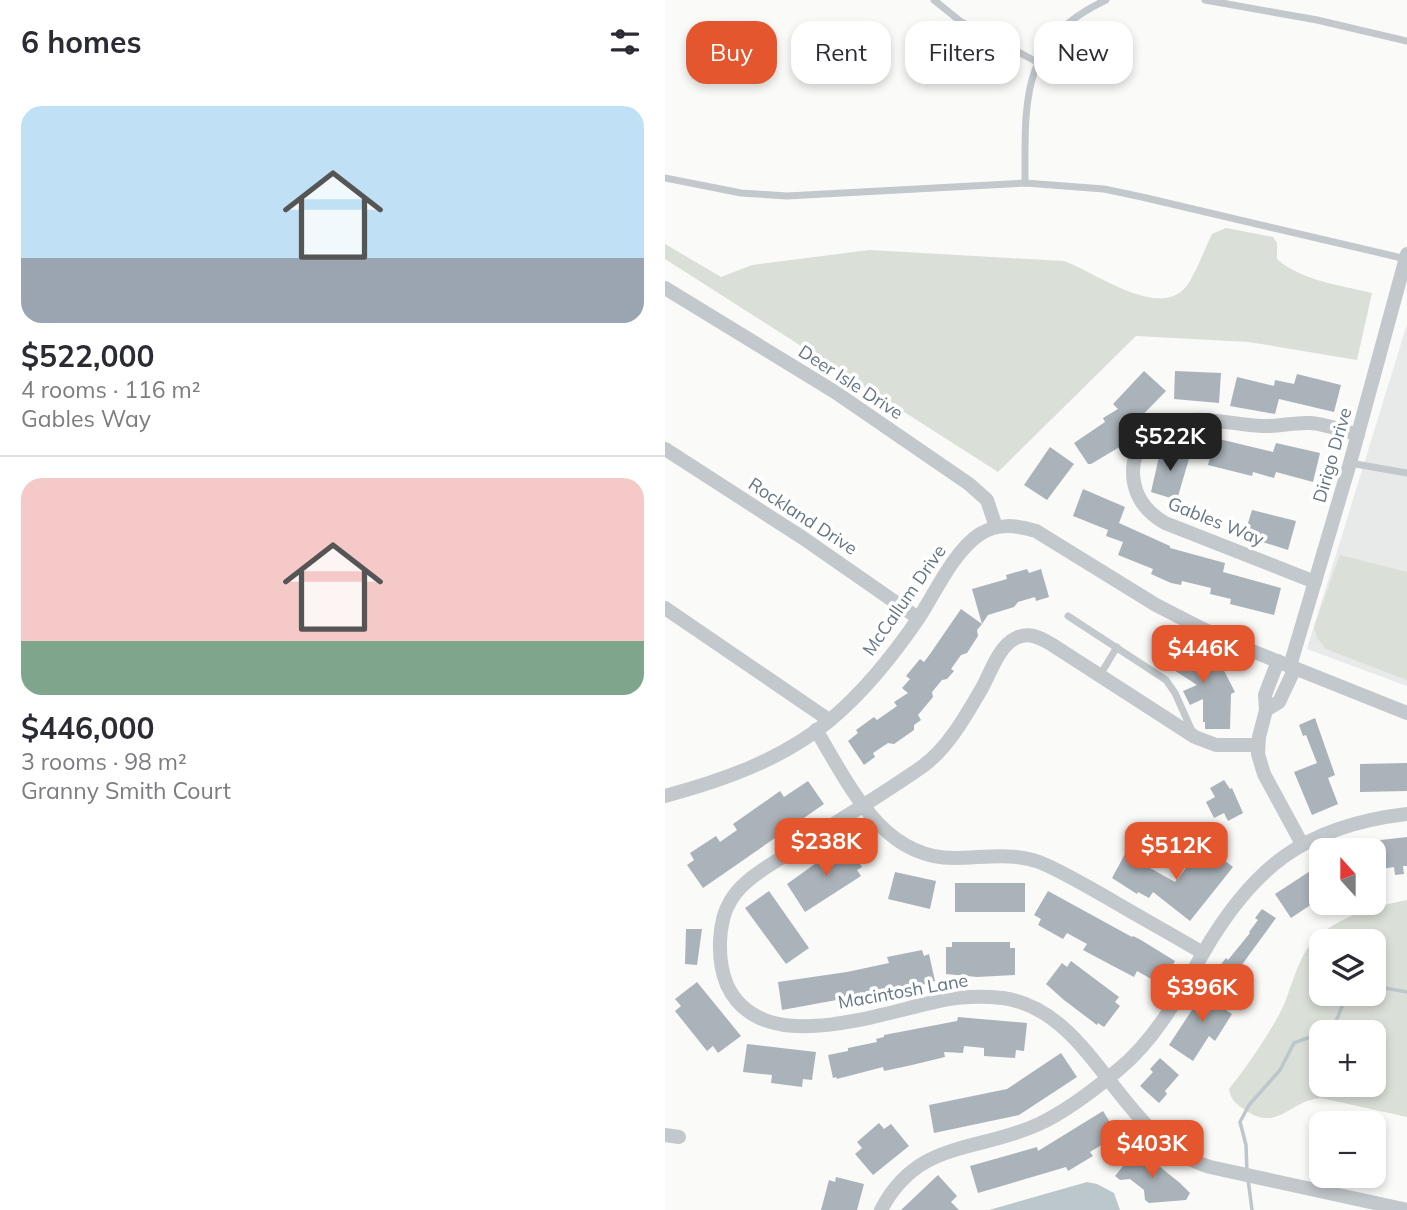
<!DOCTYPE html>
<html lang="en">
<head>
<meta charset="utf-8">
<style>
  body { margin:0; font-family:Mulish,sans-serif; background:#f7f7f7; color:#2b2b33; height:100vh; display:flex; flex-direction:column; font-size:26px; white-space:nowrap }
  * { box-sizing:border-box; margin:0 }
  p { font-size:23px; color:#7c7c81 }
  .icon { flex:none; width:38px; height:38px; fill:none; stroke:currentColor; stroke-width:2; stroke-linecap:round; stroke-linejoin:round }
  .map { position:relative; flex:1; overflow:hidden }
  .details { display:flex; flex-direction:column; background:#fff; width:665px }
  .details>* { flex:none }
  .top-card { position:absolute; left:21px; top:21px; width:616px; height:63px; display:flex; gap:14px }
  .needle { width:46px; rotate:339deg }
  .controls { position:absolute; left:644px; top:838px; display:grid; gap:14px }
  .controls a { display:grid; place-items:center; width:77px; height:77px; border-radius:14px; background:#fff; box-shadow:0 4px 10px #0003; font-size:35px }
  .price { position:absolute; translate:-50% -60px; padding:0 16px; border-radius:14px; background:#e4572e; color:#fff; font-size:23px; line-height:46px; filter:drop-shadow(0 2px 4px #0008) }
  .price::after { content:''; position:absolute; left:50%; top:42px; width:21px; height:16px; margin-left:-10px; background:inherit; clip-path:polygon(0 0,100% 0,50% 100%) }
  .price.selected { background:#222; color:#fff }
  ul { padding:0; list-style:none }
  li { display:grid; align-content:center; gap:14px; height:371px; padding:0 21px }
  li+li { border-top:2px solid #e1e1e2 }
  li span { display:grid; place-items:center; height:217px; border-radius:21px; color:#555 }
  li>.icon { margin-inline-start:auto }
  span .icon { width:126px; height:126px; fill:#fffc; stroke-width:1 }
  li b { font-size:30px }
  h2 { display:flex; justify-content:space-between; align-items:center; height:84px; padding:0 21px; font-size:30px }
  .chip { padding:0 24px; border-radius:21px; background:#fff; box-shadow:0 4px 10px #0003; font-size:24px; line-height:63px }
  .chip.selected { background:#e4572e; color:#fff }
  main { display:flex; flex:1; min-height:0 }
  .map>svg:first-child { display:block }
  .built { fill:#e8e9e9 }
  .green { fill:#dadfd7; fill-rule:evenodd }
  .water { fill:#bbc7cb }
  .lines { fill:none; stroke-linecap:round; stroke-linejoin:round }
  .stream { stroke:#bbc7cb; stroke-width:3.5 }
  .building { fill:#aab3b9 }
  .service { stroke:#c3c8cc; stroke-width:7 }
  .minor { stroke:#c3c8cc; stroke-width:14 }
  .labels { text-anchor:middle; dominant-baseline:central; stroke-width:7; stroke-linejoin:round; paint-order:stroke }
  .street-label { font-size:18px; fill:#657683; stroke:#fff }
</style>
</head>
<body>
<main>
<section class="details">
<h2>6 homes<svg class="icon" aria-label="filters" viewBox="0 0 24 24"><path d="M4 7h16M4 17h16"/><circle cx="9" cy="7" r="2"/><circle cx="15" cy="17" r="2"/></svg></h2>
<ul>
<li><span style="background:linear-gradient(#bfe0f5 70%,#9aa5b1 0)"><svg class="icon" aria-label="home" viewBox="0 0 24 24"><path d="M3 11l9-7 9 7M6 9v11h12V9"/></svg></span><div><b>$522,000</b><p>4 rooms · 116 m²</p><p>Gables Way</p></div></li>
<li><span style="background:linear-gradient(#f6c9c9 75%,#7fa58c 0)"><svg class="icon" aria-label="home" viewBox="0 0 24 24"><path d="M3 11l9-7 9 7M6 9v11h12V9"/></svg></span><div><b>$446,000</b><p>3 rooms · 98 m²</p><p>Granny Smith Court</p></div></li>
</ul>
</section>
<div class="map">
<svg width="742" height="1210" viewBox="0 0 742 1210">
  <rect width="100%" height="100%" fill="#fafaf8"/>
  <polygon class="built" points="742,324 742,686 642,649"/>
  <g class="green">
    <path d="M561,228L608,237L612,243V259C637,281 675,285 707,293L692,360L584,342L471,336L333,472L0,259V244L56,277L87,265L204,250L399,261C428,271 492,319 520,288C529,278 541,246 547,234Z"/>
    <polygon points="675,555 742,572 742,680 661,649 652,638 649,627"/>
    <path d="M742,900V1117L656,1098C625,1100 613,1133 580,1110C571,1104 566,1100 564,1089C583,1065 600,1040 615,1013C624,996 628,975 637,958C655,921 705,907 742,900ZM656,942H709V994H656ZM656,1032H709V1085H656Z"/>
  </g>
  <polygon class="water" points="422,1182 432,1184 449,1193 455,1210 324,1210"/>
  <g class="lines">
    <g class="stream">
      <polyline points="709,986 742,992"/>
      <polyline points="657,1032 670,1024 682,994"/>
      <polyline points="582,1172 581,1145 575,1122 584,1105 615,1070 629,1043 656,1033"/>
      <polyline points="583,1179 587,1210"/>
    </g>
  </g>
  <g class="building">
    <polygon points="479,371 501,391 458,435 463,442 426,464 423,464 409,443 440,422 438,418 453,409 448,404"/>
    <polygon points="510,371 556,373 554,403 509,399"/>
    <polygon points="632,374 676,385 669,412 614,399 610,414 565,406 572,377 609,386 610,380 629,384"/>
    <polygon points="550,438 608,452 611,443 655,453 648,482 611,472 609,478 588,472 587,476 543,465"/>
    <polygon points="385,447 409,464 382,500 359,485"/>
    <polygon points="496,448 525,455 512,500 486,492"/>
    <polygon points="418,489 460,507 454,523 505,546 505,548 560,563 558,572 616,588 609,615 565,604 566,599 545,594 546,588 517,581 516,585 506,583 486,574 488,569 453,555 458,542 441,536 443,530 408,516"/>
    <polygon points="587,510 631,521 623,550 579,536"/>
    <polygon points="362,569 364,573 376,569 384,597 371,601 370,597 353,602 349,607 323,615 317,624 307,589 342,579 341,575"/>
    <polygon points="296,609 317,624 312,630 313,636 302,653 296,655 286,669 289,671 282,679 277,680 267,692 268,697 253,715 256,720 249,725 249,730 229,744 223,743 208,753 210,757 199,765 183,741 193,733 191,730 209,717 212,720 232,706 229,702 243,693 237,688 245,679 241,676 255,659 259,662 265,654"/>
    <polygon points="508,640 551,665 555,663 570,692 566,694 565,729 540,729 540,722 538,722 538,699 525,705 518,691 532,685 495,661"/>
    <polygon points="650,718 670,775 663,778 673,804 647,815 629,772 652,763 641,735 638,736 634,725"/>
    <polygon points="742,763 742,791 695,792 695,764"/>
    <polygon points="559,780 565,789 567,788 578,813 563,821 559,813 549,818 541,802 550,797 545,788"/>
    <polygon points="143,781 159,804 38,888 22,865 29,860 25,853 51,836 55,842 72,830 68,824 115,791 119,797"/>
    <polygon points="742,837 742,866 738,866 739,874 730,875 729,867 709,870 709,850 681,850 680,844"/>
    <polygon points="182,844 197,867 192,870 196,876 140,912 122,884 161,856"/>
    <polygon points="545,849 568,867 525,921 488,892 484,898 473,892 472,894 447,878 460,854 510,882 534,852 540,856"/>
    <polygon points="656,864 656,898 626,918 610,894"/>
    <polygon points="230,872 271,881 265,909 223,899"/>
    <rect x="290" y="883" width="70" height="29"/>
    <polygon points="104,891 144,948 121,964 80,908"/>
    <polygon points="383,891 467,937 468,936 476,940 510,961 497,985 472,971 469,977 448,966 418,950 422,944 402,933 398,939 373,925 376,919 369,915"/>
    <polygon points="597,909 611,918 568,977 554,967 561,958 563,960 585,933 584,932 593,920 590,918"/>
    <polygon points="21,929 37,929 32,965 20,964"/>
    <polygon points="287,942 345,942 345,948 350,948 350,975 312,977 281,974 281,947 287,947"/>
    <polygon points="257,950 259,956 264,954 270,981 261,983 261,984 211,995 210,993 117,1010 113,982 182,972 224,963 222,957"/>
    <polygon points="406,961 454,997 450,1002 455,1006 439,1027 433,1023 432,1025 399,1000 381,984 397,963 402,967"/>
    <polygon points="32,982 76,1036 53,1053 48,1046 42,1051 10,1011 16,1006 10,999"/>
    <polygon points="542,987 566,1003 561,1010 567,1014 550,1041 544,1036 528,1061 504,1045"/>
    <polygon points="293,1017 362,1023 359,1051 351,1050 350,1058 319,1056 319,1048 299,1046 298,1053 279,1052 280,1057 247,1065 219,1071 218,1067 172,1079 171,1077 168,1078 163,1055 183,1051 183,1048 212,1042 211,1039 219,1037 219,1035 292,1021"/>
    <polygon points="82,1044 151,1052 147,1080 138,1079 137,1087 106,1083 107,1075 78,1072"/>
    <polygon points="396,1053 412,1077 354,1115 269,1133 264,1105 342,1089"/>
    <polygon points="495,1058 514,1075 500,1091 502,1094 494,1103 475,1086 488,1072 485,1069"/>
    <polygon points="438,1111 453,1135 425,1152 428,1156 403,1171 401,1167 313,1193 305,1166 372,1147 373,1151"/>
    <polygon points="214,1123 219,1129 226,1124 244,1146 208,1175 190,1154 197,1148 192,1142"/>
    <polygon points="652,1140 656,1141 656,1175 645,1172"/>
    <polygon points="471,1150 478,1155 479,1154 515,1183 525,1193 521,1200 484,1203 480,1200 479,1190 465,1179 455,1180 450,1176"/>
    <polygon points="273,1175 292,1196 286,1202 294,1210 236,1210"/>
    <polygon points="171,1177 199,1184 192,1210 156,1210 164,1180 170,1182"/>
  </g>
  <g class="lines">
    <g class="service">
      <polyline points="269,0 295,21 372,62"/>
      <polyline points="540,0 652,20 742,41"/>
      <polyline points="0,178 76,193 122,196 360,183 439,189 477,197 741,259"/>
      <path d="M360,183C360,100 355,40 441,0"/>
      <polyline points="685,463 742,473"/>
      <polyline points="403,616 501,680 510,693 527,731"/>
      <polyline points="435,675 452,647"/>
    </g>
    <g class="minor">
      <polyline points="0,288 170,392 304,484 322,500 331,527"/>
      <polyline points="0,449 138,538 253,618"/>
      <path d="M650,582L500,523C481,512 468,495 468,471C468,460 472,450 480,442C513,406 555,424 597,426C613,427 629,422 645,423C661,424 677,430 693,435"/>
      <polyline points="0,608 164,720"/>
      <polyline points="613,661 600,695 601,710 594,737 593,754 599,774 637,844"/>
      <polyline points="625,666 685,463 742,254"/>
      <polyline points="601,710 614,702 630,668"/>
      <path d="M151,730C184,784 216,858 289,858C318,858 346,852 374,862C397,871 419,885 441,897C473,916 506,934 538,953"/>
      <path d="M592,745H551L530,737L386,644C374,637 364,632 351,638C333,647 326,672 317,688C302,714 283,748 258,766C217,795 172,821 130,849C109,863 79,878 66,900C52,922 52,961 62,985C97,1061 219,1011 279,1000C298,996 319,996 338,998C430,1011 454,1140 545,1167L742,1210"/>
      <path d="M0,796C59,780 116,760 164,721C199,692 230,653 255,616C271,591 290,550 315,534C333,523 351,525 371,531L491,605L532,626L572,645L742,713"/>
      <polyline points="0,1135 14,1137"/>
      <path d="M216,1210C253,1139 311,1153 374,1124C402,1111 429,1090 453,1070C490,1040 514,996 537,955C588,866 640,826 742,814"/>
    </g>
  </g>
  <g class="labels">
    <g class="street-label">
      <text transform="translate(186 382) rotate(33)">Deer Isle Drive</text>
      <text transform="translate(667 455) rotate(-74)">Dirigo Drive</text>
      <text transform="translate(138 516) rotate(33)">Rockland Drive</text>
      <text transform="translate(551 521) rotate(22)">Gables Way</text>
      <text transform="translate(239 600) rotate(-55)">McCallum Drive</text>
      <text transform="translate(238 991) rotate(-10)">Macintosh Lane</text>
    </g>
  </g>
</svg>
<div class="controls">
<a><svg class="needle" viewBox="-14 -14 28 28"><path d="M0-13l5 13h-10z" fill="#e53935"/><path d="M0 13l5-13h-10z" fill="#7c7c81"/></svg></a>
<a><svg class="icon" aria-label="layers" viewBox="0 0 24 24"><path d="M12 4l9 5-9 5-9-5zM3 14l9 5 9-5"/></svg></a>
<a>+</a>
<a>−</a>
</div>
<b class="price selected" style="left:505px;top:473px">$522K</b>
<b class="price" style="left:538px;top:685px">$446K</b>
<b class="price" style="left:161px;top:878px">$238K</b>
<b class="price" style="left:511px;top:882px">$512K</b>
<b class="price" style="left:537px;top:1024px">$396K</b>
<b class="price" style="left:487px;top:1180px">$403K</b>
<div class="top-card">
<a class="chip selected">Buy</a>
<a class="chip">Rent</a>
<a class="chip">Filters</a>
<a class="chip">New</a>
</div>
</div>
</main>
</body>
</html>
